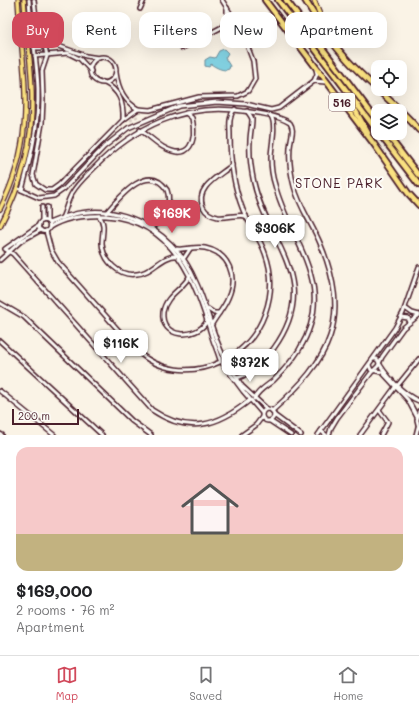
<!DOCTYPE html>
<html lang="en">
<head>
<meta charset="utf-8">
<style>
  body { margin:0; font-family:Mali,sans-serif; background:#f6f6f6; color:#202124; height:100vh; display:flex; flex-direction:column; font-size:15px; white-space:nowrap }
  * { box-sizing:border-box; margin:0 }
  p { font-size:13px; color:#757577 }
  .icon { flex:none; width:22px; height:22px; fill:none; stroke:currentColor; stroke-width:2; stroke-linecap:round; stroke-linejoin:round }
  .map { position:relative; height:435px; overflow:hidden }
  .side { display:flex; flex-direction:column; background:#fff; flex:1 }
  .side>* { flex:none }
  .guide { position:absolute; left:12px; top:12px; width:395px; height:36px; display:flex; gap:8px }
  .controls { position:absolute; left:371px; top:60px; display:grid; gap:8px }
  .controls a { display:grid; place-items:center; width:36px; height:36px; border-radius:8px; background:#fff; box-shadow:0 4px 16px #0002; font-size:20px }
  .scale { position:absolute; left:12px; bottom:10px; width:67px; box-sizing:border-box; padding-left:4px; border:2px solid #4a1f2b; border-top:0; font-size:11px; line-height:14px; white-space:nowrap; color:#4a1f2b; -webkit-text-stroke:3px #fdfcf7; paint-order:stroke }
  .price { position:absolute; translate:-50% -34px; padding:0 9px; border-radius:8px; background:#fff; color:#222; font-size:13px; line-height:26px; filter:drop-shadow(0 1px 2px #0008) }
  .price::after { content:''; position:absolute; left:50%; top:24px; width:12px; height:9px; margin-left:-6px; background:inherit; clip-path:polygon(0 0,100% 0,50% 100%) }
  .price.selected { background:#d1495b; color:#fff }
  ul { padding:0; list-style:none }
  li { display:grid; align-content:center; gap:8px; height:212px; padding:0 16px }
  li+li { border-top:1px solid #e0e0e0 }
  li span { display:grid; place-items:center; height:124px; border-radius:12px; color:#555 }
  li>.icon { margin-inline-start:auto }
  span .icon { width:72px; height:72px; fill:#fffc; stroke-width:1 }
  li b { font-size:17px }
  .pill { padding:0 14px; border-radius:12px; background:#fff; box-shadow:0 4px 16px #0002; font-size:14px; line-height:36px }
  .pill.selected { background:#d1495b; color:#fff }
  .tab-bar { display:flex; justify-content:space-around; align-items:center; height:56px; border-top:1px solid #e0e0e0; background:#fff; font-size:11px; color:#757577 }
  .tab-bar a { display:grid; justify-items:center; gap:2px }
  .tab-bar .selected { color:#d1495b }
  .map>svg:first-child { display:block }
  .water { fill:#81cfdf; stroke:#6b8997 }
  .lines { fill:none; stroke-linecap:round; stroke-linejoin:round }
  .minor-tunnel { stroke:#d7c9c1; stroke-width:3; stroke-dasharray:3 1.5; stroke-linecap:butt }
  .minor-casing { stroke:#4a1f2b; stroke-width:6 }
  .major-casing { stroke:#4a1f2b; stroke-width:6 }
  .highway-casing { stroke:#4a1f2b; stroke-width:8 }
  .minor { stroke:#fdfcf7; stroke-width:3 }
  .major { stroke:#fae180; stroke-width:3.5 }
  .highway { stroke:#fae180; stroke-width:4.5 }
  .labels { text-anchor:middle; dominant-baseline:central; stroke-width:4; stroke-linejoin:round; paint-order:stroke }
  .shield { fill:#fdfcf7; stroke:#806168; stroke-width:1 }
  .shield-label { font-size:11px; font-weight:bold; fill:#4a1f2b }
  .neighbourhood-label { font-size:13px; letter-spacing:1px; fill:#4a1f2b; stroke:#fdfcf7 }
</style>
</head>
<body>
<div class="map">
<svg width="419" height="435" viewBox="0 0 419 435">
  <rect width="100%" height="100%" fill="#faf3e6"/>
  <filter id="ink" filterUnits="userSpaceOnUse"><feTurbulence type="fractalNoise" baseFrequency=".025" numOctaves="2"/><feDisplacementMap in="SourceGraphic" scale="8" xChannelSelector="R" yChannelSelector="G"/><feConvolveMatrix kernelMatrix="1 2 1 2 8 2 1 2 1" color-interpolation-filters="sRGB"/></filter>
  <g filter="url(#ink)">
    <path class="water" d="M224,49L228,53L225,58L230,66L229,69C224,72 215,67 211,64L209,67L205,66V60L210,57L215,58L219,51Z"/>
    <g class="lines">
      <g class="minor-tunnel">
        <polyline points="136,116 137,118"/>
        <polyline points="131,119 132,121"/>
      </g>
      <g class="minor-casing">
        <g id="minor">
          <polyline points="34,0 37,25 44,41 47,56 42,71 43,100 42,123 33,175 36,184 45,190 52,190 59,185 123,120 138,109 150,110 199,97 238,96 248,91 255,79 253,61 242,32 222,0"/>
          <polyline points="140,9 144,0"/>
          <polyline points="222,27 227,17 227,8"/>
          <polyline points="34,48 41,48 50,43 86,56 99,58"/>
          <polyline points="182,48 222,27 232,28 242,32"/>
          <polyline points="35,56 68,53 80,59 91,71"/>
          <circle cx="103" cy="70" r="13"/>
          <path d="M116,73C118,88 125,102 138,109"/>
          <polyline points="314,81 325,82"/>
          <path d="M103,82C119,90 124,102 123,120"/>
          <path d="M140,130C148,135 155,142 163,147C190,162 197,141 192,118L186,113"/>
          <path d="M232,165C221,175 194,187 203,207C206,213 212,216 218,217C228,218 237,214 246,216"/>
          <polyline points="17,188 39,198 54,196 64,189 104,147 128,128 179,106 217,102 246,104 271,110 279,108 314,81 317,74 316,69"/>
          <path d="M22,190C31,157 39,124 38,89C37,59 31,30 29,0"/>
          <polyline points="42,207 42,221"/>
          <path d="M106,213C119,198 148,161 167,190C172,203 164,222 151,227"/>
          <path d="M99,216C106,224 102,233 102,243C103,261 119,277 137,274C153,273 162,254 179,256"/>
          <path d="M62,218C66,210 67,201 72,193C78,183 86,176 94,168C134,127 185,102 243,111C259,113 277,115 290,123C294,129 292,134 291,140C288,156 290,171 294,186C299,206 312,224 320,243C352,319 331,359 272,411"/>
          <circle cx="44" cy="226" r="5.5"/>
          <polyline points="47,221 47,207"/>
          <path d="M49,223C61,218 73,213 87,212C134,208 177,238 195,280C207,304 211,332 224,357"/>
          <path d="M39,225L5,249L13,254L152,410C189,435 218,426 250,400"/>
          <path d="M50,227C66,217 87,215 106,216C174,221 195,280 212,337C214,344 218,352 220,360"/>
          <path d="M46,231L51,250L58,262L136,350C159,372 192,375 220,362"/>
          <path d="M177,249C186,250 195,246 205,248C229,253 238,276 228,298C224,308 217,315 212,324"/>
          <polyline points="184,258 190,249"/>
          <polyline points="0,260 21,241 41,230"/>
          <path d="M190,275C184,289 166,294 163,312C160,339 197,340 207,321"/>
          <polyline points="0,303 24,317 132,421 151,435"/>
          <polyline points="405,308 412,313 419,315"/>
          <polyline points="208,309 214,313 219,313"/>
          <polyline points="401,317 408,318 410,322"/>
          <polyline points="0,341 102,435"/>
          <path d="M227,359C263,338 280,293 265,253C260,238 249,225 243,210C234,187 230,160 230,135C230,127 228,116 235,109"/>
          <path d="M374,359H377C384,374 403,395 419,401"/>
          <polyline points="227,362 242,386 267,409"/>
          <polyline points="223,364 243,391 262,413"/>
          <polyline points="369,365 371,370 382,372 408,400 417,417"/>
          <path d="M237,378C252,374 265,360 274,348C322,281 268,244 254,183C251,169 249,155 250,141C250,134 252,126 252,119C251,116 249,114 247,111"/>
          <polyline points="398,385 419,359"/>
          <polyline points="0,391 54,435"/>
          <path d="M254,399C258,390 267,386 274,380C283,371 292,361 299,350C339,285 290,243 275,185C272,176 271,167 271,158C271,145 277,126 271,116"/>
          <circle cx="268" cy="415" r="6"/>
          <polyline points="379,410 388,422 381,435"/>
          <polyline points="419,411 417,420 419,428"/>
          <polyline points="274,415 301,435"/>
          <polyline points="270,421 291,435"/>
          <polyline points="321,431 326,435"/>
          <polyline points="0,434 2,435"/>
          <polyline points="242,435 256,425 262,417"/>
          <polyline points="318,435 395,328 403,313 419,267"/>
          <polyline points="329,435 331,428 337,418 371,373 378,366 382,357 403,328 419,315"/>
          <polyline points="360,435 396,386"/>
          <polyline points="416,435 418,427"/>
        </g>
      </g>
      <g class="major-casing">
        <g id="major">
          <polyline points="314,0 320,15 321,25"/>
          <path d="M0,209C38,134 23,79 18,0"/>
          <path d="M0,226C21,187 33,142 32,97C32,65 26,32 24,0"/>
        </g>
      </g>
      <g class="highway-casing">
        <g id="highway">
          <polyline points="265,0 374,144 408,193 419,205"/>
          <polyline points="278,0 378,132"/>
          <polyline points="286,0 378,122"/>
          <path d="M305,0C317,19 328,39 344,56C367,83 396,103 419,130"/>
          <polyline points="349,99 368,133"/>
          <polyline points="379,133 419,185"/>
          <polyline points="386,133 419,176"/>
        </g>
      </g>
      <use href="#minor" class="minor"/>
      <use href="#major" class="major"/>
      <use href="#highway" class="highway"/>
    </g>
  </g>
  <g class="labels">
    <rect class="shield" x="329" y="93" width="26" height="18" rx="3"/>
    <g class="shield-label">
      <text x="342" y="102">516</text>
    </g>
    <g class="neighbourhood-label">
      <text x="339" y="182">STONE PARK</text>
    </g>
  </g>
</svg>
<div class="controls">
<a><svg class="icon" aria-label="locate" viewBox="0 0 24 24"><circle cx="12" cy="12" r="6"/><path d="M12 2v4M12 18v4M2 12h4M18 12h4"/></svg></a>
<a><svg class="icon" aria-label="layers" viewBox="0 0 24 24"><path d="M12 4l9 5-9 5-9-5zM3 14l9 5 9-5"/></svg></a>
</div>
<div class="scale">200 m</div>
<b class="price selected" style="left:172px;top:234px">$169K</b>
<b class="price" style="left:275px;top:249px">$306K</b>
<b class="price" style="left:121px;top:364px">$116K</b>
<b class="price" style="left:250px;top:383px">$372K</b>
<div class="guide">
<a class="pill selected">Buy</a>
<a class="pill">Rent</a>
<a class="pill">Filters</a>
<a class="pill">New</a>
<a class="pill">Apartment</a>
</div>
</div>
<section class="side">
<ul>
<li><span style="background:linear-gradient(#f6c9c9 70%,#c2b280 0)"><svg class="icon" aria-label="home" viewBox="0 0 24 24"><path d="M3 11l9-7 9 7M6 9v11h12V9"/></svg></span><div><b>$169,000</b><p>2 rooms · 76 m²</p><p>Apartment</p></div></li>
</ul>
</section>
<nav class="tab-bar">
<a class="selected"><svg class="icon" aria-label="map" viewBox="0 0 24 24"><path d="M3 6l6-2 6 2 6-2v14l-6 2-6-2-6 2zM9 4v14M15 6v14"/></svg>Map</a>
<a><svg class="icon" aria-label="saved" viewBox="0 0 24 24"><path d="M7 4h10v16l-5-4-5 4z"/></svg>Saved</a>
<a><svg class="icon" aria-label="home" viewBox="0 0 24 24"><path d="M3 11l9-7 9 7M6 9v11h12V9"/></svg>Home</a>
</nav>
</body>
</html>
